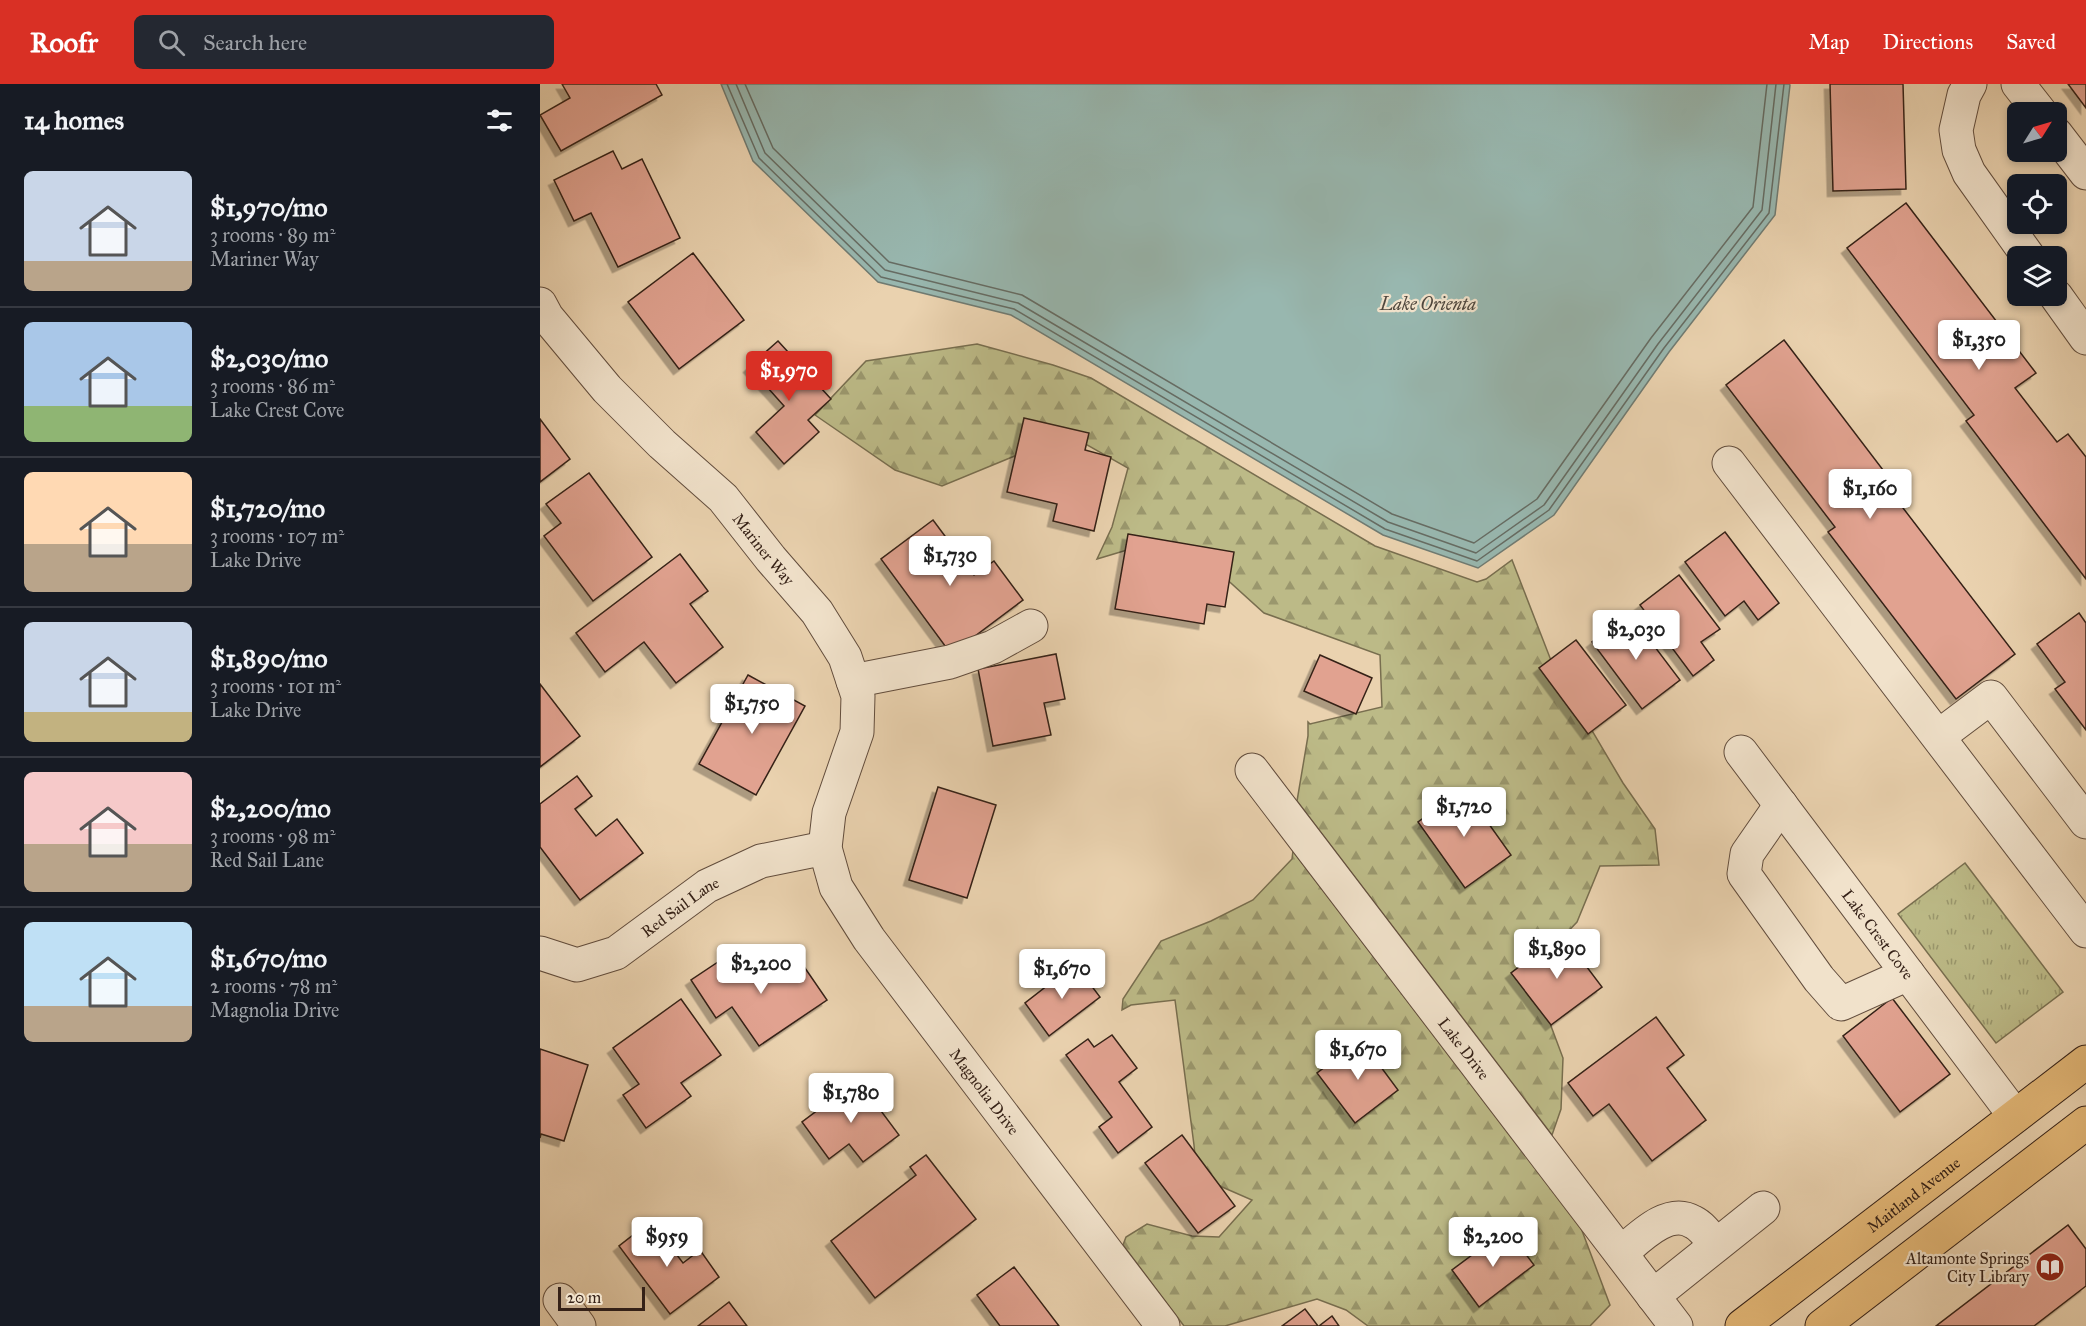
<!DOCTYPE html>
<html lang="en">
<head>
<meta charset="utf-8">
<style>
  body { margin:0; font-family:"IM FELL Great Primer",serif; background:#242831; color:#f1f3f6; height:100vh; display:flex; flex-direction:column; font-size:22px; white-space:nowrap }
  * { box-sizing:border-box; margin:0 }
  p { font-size:20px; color:#9ea1a6 }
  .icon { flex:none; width:33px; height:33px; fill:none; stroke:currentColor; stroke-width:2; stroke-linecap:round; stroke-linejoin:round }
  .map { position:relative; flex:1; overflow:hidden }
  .drawer { display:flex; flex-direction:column; background:#171b24; width:540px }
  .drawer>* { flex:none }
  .needle { width:39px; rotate:53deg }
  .fabs { position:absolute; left:1467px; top:18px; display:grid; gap:12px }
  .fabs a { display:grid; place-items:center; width:60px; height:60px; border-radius:9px; background:#171b24; box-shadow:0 3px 9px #0003; font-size:30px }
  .scale { position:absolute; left:18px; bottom:15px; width:87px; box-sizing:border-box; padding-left:6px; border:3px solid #352117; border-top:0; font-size:16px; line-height:21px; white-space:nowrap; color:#352117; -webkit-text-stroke:4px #f1e2cb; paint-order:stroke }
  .price { position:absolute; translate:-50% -51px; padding:0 14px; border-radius:6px; background:#fff; color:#222; font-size:20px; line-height:39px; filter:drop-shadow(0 2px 3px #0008) }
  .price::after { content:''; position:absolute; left:50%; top:36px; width:18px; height:14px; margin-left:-9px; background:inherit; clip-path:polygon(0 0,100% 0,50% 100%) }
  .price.on { background:#d93025; color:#fff }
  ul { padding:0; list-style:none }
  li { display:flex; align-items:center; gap:18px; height:150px; padding:0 24px }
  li+li { border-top:2px solid #363941 }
  li span { display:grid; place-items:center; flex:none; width:168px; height:120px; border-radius:9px; color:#555 }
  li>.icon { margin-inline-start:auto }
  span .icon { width:72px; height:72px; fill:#fffc; stroke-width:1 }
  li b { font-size:26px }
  h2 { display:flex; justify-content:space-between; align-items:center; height:72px; padding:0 24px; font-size:26px }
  header { display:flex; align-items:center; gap:36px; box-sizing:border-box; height:84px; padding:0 30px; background:#d93025; color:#fff }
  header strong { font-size:28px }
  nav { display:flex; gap:33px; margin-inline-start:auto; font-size:21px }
  .search { width:420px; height:54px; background:#242831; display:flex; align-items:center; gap:15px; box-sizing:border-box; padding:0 21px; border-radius:9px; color:#9ea1a6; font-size:22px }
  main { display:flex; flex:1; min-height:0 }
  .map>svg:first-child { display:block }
  .forest { fill:url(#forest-firs); stroke:#786e4f; stroke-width:1.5 }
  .park { fill:url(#park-tufts); stroke:#786e4f; stroke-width:1.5 }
  .water { fill:#98b7af; stroke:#707b72; stroke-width:1.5 }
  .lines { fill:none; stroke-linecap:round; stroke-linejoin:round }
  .shore { stroke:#666c63; stroke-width:1.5 }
  .building { fill:#e1a290; stroke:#352117; stroke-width:1.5; filter:url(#shadow) }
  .minor-casing { stroke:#624d3d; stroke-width:35 }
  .major-casing { stroke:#352117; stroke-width:35 }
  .minor { stroke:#f1e2cb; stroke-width:33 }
  .major { stroke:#e5b978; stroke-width:33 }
  .labels { text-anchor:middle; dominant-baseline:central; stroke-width:4.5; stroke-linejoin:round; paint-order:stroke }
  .street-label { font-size:16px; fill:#352117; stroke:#f1e2cb }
  .poi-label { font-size:16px; fill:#352117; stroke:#f1e2cb; text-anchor:end }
  .water-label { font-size:18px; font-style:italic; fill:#4e463d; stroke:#f1e2cb }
</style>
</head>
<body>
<header>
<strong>Roofr</strong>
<div class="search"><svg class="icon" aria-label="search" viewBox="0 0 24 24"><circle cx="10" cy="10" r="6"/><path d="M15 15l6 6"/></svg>Search here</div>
<nav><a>Map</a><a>Directions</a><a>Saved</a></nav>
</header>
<main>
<section class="drawer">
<h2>14 homes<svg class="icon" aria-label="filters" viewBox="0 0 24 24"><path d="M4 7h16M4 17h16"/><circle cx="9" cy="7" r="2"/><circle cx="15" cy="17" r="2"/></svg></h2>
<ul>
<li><span style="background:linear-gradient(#c9d6e8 75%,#b9a48a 0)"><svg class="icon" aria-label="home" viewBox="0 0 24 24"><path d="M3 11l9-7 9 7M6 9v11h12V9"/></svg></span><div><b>$1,970/mo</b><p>3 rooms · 89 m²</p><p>Mariner Way</p></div></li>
<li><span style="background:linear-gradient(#a9c7e8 70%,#8fb573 0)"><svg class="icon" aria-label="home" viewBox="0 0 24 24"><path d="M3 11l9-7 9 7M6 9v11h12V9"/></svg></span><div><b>$2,030/mo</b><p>3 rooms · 86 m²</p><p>Lake Crest Cove</p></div></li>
<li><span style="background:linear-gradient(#ffd9b3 60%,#b9a48a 0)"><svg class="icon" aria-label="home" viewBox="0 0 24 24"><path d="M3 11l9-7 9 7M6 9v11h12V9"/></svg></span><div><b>$1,720/mo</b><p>3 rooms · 107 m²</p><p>Lake Drive</p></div></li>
<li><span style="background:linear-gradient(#c9d6e8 75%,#c2b280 0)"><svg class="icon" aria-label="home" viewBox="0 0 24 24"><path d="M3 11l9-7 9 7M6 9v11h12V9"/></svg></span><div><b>$1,890/mo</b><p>3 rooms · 101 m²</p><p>Lake Drive</p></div></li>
<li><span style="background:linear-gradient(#f6c9c9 60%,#b9a48a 0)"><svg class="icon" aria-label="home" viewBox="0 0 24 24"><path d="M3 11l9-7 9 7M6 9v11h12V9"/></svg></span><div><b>$2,200/mo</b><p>3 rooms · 98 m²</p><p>Red Sail Lane</p></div></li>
<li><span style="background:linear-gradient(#bfe0f5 70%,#b9a48a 0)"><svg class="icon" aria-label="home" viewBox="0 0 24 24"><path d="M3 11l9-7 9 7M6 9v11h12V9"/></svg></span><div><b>$1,670/mo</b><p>2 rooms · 78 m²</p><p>Magnolia Drive</p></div></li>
</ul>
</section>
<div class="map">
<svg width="1546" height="1242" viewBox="0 0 1546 1242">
  <defs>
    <pattern id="forest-firs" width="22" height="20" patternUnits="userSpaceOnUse" patternTransform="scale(1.5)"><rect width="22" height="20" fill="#bcba87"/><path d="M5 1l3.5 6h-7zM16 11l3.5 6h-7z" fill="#9a976d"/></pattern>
    <pattern id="park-tufts" width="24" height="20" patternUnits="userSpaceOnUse" patternTransform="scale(1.5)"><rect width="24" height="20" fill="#bcba87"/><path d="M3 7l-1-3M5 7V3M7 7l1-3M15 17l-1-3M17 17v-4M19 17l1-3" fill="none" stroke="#9a976d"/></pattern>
    <filter id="shadow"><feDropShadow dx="-5.5" dy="5.5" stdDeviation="0" flood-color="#0004"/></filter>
  </defs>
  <rect width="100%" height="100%" fill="#ead2af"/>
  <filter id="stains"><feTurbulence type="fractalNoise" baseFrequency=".00333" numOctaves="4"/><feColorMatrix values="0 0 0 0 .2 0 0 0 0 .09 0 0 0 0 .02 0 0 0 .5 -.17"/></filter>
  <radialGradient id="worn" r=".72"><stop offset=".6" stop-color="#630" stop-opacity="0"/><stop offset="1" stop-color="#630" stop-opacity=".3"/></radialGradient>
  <g class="forest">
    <polygon points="437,260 513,281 551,294 835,462 937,498 946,495 972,476 1012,579 1083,699 1115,745 1119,781 1060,782 1037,838 1016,860 1002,887 1011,942 1023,974 1021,1025 1012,1051 757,717 768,652 768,638 770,640 842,623 840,571 724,529 650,462 597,463 557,475 572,443 588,384 528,350 402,402 355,386 275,331 326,277"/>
    <polygon points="753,767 1041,1144 1070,1221 1050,1242 828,1242 806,1226 777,1215 685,1242 644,1242 583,1161 586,1153 607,1140 652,1152 679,1153 712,1116 673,1099 656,1083 654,1061 635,916 591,921 582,926 583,915 621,857 671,837 713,816 752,775"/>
  </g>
  <polygon class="park" points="1425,779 1523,908 1456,959 1358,830"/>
  <polygon class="water" points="181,0 1249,0 1250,1 1235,131 1129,268 1014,431 938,484 843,451 471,231 338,198 213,77"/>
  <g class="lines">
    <g class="shore">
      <polyline points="187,0 219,74 341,193 474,225 845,445 937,477 1009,426 1124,264 1229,129 1244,0"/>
      <polyline points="196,0 225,69 345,186 478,219 848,438 936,469 1004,421 1118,260 1222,126 1236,0"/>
      <polyline points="205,0 233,64 349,178 482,211 852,430 934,459 997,415 1111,254 1213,123 1227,0"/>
    </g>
  </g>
  <g class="building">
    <polygon points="22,0 116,0 122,11 21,67 0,31 30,14"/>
    <polygon points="1290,0 1363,0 1366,105 1293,107"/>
    <polygon points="1528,0 1546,0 1546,24"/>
    <polygon points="73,67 82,85 102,75 140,154 78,183 51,129 34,137 14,96"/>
    <polygon points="1366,119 1496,289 1475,304 1517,358 1528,350 1546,373 1546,495 1426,337 1434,331 1307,164"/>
    <polygon points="153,169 204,236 139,285 88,218"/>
    <polygon points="1244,256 1356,403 1350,407 1475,570 1416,615 1288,448 1295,443 1186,301"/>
    <polygon points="238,257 291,315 268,336 279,348 244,380 216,348 244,322 209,283"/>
    <polygon points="484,334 549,349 545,366 571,373 554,447 513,437 517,420 467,408"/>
    <polygon points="0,335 30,375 0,398"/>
    <polygon points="49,389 112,473 53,517 4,452 21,439 6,420"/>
    <polygon points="393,436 434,491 454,477 483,516 411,570 341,475"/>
    <polygon points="1185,448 1239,519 1218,536 1204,517 1185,532 1145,478"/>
    <polygon points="588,450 694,468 685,523 667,520 664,540 575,525"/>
    <polygon points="140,470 168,507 150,520 183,563 136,599 104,558 65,588 36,549"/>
    <polygon points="1139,491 1180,545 1161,558 1174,576 1153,592 1100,521"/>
    <polygon points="1539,529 1546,539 1546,646 1515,605 1525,598 1497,560"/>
    <polygon points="1090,530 1140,596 1102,625 1052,558"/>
    <polygon points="1036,556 1086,621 1048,650 999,584"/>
    <polygon points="516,570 525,615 504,619 511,651 453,662 438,585"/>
    <polygon points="780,571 832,594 816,630 764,607"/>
    <polygon points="208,591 265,622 216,711 159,680"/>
    <polygon points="0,600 40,652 0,683"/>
    <polygon points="37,692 52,712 35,725 56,752 77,735 103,769 40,816 0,763 0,720"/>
    <polygon points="398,703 456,721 427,814 369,796"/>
    <polygon points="924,705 971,771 925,804 878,738"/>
    <polygon points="1022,850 1062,903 1011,941 971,889"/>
    <polygon points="254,868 287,916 219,962 192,923 176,934 151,896 190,870 208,898"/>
    <polygon points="535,880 560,913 509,952 485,919"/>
    <polygon points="1352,914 1410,990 1360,1028 1303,952"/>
    <polygon points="141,915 181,971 141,999 151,1012 106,1044 83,1011 99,1000 73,964"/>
    <polygon points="1116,933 1144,971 1127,984 1166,1036 1112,1077 1069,1020 1053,1032 1028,999"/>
    <polygon points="572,951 597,984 579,998 612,1043 578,1069 559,1043 572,1033 526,971 548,955 554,963"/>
    <polygon points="821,956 858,1006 815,1039 777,989"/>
    <polygon points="0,965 48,981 24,1057 1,1050 0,1054"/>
    <polygon points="318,996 359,1051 323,1078 309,1060 289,1075 262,1038"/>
    <polygon points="642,1051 695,1122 658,1149 605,1079"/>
    <polygon points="386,1071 436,1135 335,1214 291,1157 376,1091 370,1083"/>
    <polygon points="111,1137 143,1179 160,1166 179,1193 130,1230 79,1162"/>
    <polygon points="1528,1141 1546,1165 1546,1202 1494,1242 1396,1242"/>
    <polygon points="967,1145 994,1181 939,1223 912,1186"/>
    <polygon points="474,1183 519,1242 460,1242 437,1211"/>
    <polygon points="189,1218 207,1242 158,1242"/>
    <polygon points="765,1225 778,1242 742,1242"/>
    <polygon points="792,1232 799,1242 779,1242"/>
  </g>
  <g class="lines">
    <g class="minor-casing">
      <g id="minor">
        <polyline points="1430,0 1424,11 1416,46 1419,66 1429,89 1488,172"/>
        <polyline points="1478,0 1500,28"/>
        <polyline points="1516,50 1546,89"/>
        <polyline points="1516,212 1546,254"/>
        <path id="s1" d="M0,220L7,233L67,305L122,360L183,414L231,475L277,528L305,573L318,612L317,648L289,729L285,764L296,803L329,855L623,1242"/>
        <polyline points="1189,379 1546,847"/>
        <polyline points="313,597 410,578 453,563 491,542"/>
        <polyline points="1399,652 1451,613 1546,738"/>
        <path id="s2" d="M1201,668L1475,1032"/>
        <path id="s3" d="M712,686L1136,1242"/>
        <polyline points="1241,721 1207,770 1204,790 1279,895 1301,920 1368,890"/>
        <path id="s4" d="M0,869L37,881L76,869L167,802L221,777L285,764"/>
        <path d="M1081,1169C1099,1154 1128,1123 1153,1138C1162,1142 1170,1154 1176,1161"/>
        <polyline points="1113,1212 1223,1124"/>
        <polyline points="20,1216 39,1242"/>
      </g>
    </g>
    <g class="major-casing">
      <g id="major">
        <path id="s5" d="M1202,1242L1546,978"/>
        <polyline points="1282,1242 1546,1039"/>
      </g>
    </g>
    <use href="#minor" class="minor"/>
    <use href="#major" class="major"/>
  </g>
  <defs>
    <g id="library-disc" transform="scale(1.5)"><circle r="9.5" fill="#8f2418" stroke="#f1e2cb"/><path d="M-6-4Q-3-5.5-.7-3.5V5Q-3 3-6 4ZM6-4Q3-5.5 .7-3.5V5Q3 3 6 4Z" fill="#fff"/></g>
  </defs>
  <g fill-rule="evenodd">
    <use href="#library-disc" x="1510" y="1183"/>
  </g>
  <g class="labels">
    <g class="street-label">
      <text stroke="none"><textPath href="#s1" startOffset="333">Mariner Way</textPath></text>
      <text stroke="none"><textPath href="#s4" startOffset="159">Red Sail Lane</textPath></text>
      <text stroke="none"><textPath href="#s2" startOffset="228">Lake Crest Cove</textPath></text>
      <text stroke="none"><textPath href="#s3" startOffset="350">Lake Drive</textPath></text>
      <text stroke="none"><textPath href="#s1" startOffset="960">Magnolia Drive</textPath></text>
      <text stroke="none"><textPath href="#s5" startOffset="216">Maitland Avenue</textPath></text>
    </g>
    <g class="poi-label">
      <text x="1489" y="1174">Altamonte Springs<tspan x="1489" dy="18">City Library</tspan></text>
    </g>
    <g class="water-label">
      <text x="888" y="220">Lake Orienta</text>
    </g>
  </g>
  <rect width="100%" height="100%" filter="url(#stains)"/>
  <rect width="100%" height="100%" fill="url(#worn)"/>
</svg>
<div class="fabs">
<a><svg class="needle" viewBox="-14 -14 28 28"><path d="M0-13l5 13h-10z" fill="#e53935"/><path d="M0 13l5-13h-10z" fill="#9ea1a6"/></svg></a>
<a><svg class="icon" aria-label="locate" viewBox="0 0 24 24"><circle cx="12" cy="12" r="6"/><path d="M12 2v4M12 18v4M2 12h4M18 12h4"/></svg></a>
<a><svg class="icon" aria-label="layers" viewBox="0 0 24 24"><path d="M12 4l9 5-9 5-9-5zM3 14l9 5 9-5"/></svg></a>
</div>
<div class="scale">20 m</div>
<b class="price" style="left:1439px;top:287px">$1,350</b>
<b class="price on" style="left:249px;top:318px">$1,970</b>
<b class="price" style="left:1330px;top:436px">$1,160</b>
<b class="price" style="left:410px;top:503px">$1,730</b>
<b class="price" style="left:1096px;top:577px">$2,030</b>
<b class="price" style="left:212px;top:651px">$1,750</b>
<b class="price" style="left:924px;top:754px">$1,720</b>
<b class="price" style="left:1017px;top:896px">$1,890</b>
<b class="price" style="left:221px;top:911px">$2,200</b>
<b class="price" style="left:522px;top:916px">$1,670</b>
<b class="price" style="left:818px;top:997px">$1,670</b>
<b class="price" style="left:311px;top:1040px">$1,780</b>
<b class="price" style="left:127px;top:1184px">$959</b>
<b class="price" style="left:953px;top:1184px">$2,200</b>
</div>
</main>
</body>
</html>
